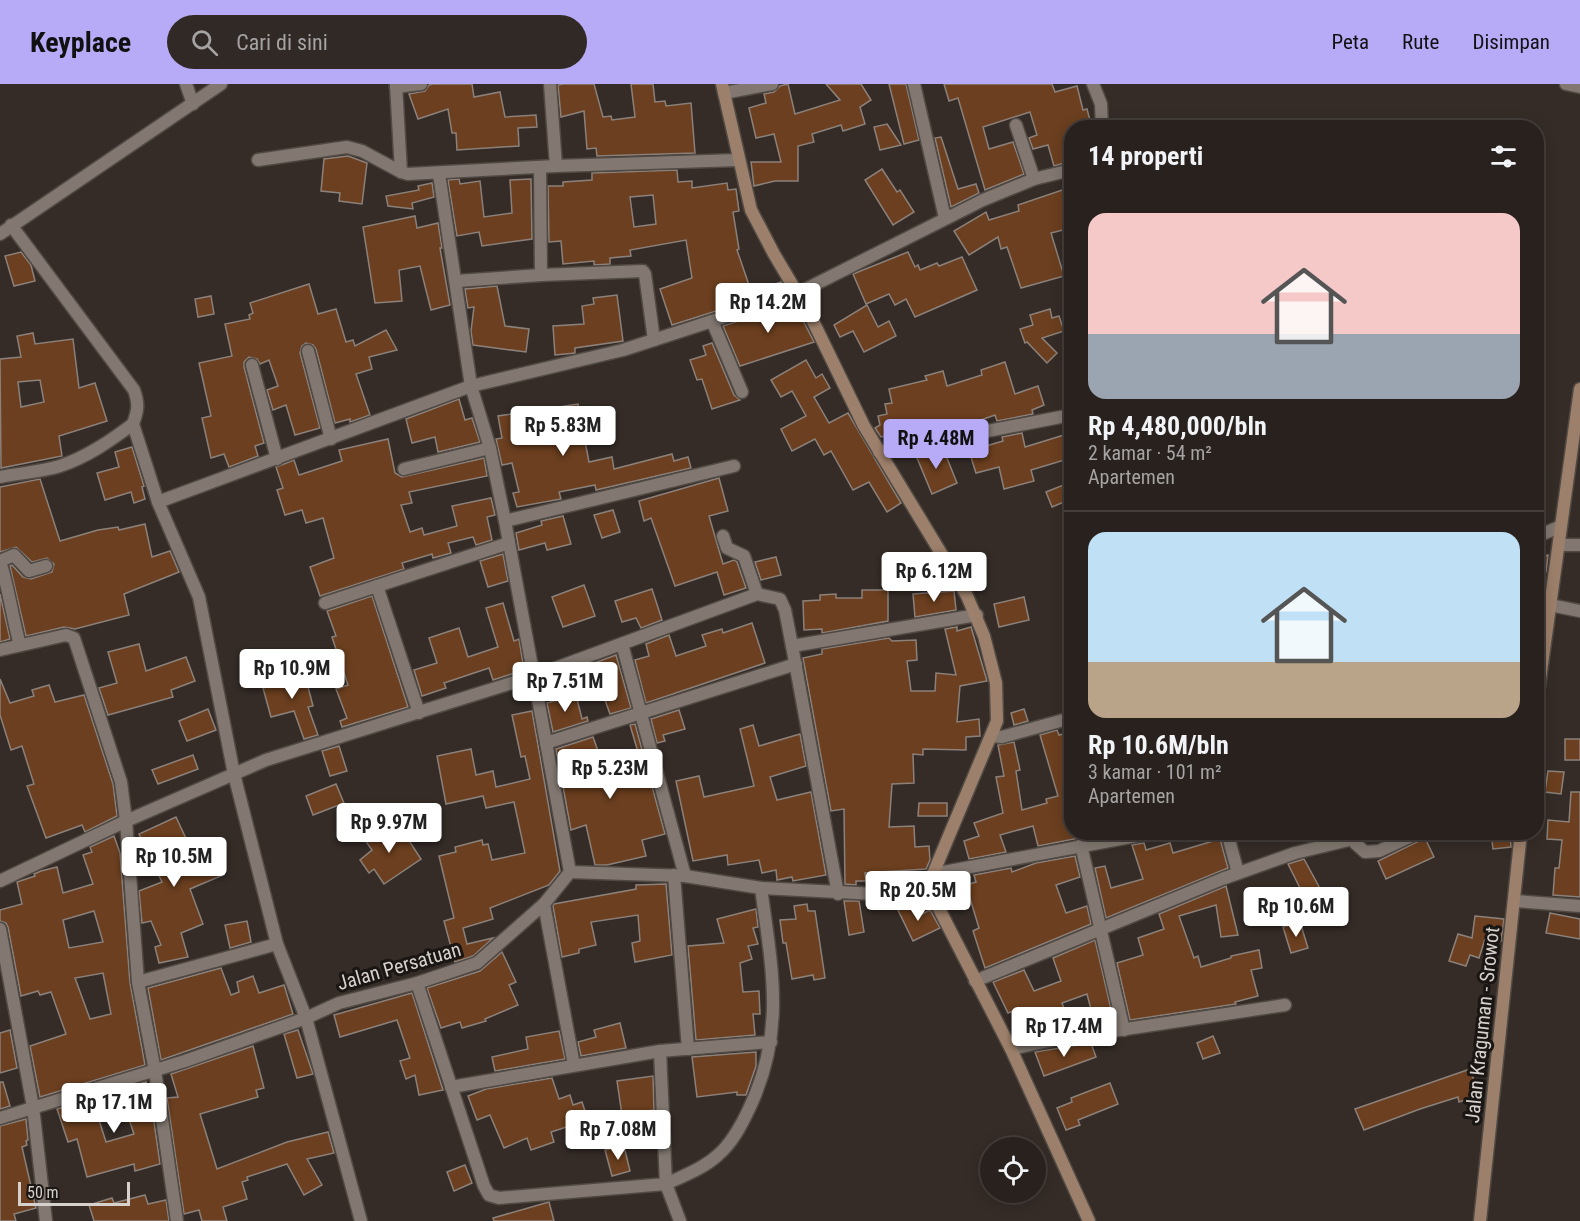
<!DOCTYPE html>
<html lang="id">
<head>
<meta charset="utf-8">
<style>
  body { margin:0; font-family:"Roboto Condensed",sans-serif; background:#302926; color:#f1f3f6; height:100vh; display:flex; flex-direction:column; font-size:22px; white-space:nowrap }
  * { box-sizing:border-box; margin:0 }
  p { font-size:20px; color:#a5a3a4 }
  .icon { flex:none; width:33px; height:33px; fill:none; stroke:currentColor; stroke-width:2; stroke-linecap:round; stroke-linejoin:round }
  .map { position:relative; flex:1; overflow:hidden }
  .drawer { position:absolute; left:1064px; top:36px; width:480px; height:720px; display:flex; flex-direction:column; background:#28211d; border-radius:24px; box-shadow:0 3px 15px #0003,0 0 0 2px #443e3b }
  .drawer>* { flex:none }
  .fabs { position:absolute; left:980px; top:1053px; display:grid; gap:12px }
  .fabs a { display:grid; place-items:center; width:66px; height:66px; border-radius:50%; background:#28211d; box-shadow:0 3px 15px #0003,0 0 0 2px #443e3b; font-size:30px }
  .scale { position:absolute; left:18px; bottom:15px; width:112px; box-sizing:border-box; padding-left:6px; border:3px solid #d7d1cd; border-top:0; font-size:16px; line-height:21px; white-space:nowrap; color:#d7d1cd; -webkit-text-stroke:4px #1a1613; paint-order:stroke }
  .price { position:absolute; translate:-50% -51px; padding:0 14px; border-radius:6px; background:#fff; color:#222; font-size:20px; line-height:39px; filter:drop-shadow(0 2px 3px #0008) }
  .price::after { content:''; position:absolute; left:50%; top:36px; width:18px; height:14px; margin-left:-9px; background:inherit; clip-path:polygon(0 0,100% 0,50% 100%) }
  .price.on { background:#b7abf8; color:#111 }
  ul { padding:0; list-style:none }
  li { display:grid; align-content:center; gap:12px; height:318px; padding:0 24px }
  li+li { border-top:2px solid #443e3b }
  li span { display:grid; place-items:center; height:186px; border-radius:18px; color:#555 }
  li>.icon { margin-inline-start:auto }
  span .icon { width:108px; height:108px; fill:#fffc; stroke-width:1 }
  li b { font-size:26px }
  h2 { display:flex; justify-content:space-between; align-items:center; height:72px; padding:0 24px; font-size:26px }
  header { display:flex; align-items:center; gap:36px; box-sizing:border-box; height:84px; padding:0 30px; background:#b7abf8; color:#111 }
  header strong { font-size:28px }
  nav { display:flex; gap:33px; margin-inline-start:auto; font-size:21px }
  .search { width:420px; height:54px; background:#302926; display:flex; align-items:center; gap:15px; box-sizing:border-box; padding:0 21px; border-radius:33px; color:#a5a3a4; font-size:22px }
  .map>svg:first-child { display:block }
  .building { fill:#6b3f1f; stroke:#8c817a; stroke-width:1.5; fill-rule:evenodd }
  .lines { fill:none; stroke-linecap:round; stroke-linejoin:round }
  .street-casing { stroke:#514a44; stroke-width:15 }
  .secondary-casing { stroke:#514a44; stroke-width:15 }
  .street { stroke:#827871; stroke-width:12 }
  .secondary { stroke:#9d806b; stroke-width:12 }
  .labels { text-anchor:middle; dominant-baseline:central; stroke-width:6; stroke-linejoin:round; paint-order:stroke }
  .street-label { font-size:20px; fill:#d7d1cd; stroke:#1a1613 }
</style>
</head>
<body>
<header>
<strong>Keyplace</strong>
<div class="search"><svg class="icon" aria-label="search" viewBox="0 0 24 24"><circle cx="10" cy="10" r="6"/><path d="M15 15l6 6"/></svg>Cari di sini</div>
<nav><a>Peta</a><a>Rute</a><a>Disimpan</a></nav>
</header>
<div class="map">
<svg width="1580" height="1137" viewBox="0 0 1580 1137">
  <rect width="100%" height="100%" fill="#352c27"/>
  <g class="building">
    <polygon points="433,0 472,0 474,13 500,8 505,33 536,31 537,43 518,44 519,62 457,66 456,49 452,49 448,25 418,35 409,10 425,7 429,1"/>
    <polygon points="563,0 594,0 603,33 611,32 612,36 635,33 631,0 653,0 655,18 665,17 666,22 691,19 695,69 597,72 596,64 587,65 584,27 561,33 558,1"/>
    <polygon points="788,0 795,30 840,16 826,0 861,0 871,16 860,23 865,40 843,47 841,41 812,50 814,58 798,62 798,97 775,97 754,102 751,78 781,78 774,50 756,54 749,24 766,19 764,10 774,8 780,2"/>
    <polygon points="889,0 906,0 919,56 904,60"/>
    <polygon points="944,0 1052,0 1055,8 1077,2 1083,26 1087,25 1092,44 1071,44 1071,77 1054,82 1048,61 1033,65 1029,54 1037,51 1030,28 983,43 989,65 1013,58 1024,90 985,106 958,14 949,17"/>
    <polygon points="887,40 901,61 880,66 874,43"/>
    <polygon points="941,53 958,105 976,100 979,109 951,123 935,54"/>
    <polygon points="348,72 367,79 362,120 339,117 340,109 321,107 324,75"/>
    <polygon points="882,85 897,108 900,106 914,128 893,141 865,96"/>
    <path d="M677,86L678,98L692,97V104L727,99L728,106L736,105L739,127L733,128L739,165L737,166L750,204L759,206L781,198L785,205L672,241L660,205L692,194L686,156L630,166L631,172L610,174V180L594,181V177L563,180L561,157L549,158L548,102H563V98L592,96V89ZM653,111L656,140L634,143L630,113Z"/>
    <polygon points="459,95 460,100 480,97 484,133 512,129 510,96 531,95 532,155 482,162 479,148 457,152 448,96"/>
    <polygon points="432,99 434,113 412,119 413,125 388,122 386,112 419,106 418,102"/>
    <polygon points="1071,103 1071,144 1051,149 1064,192 1021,204 1007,163 1001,165 998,153 969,171 954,147 986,128 989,136 1019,127 1018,121"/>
    <polygon points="415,132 417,144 438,139 442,164 440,164 450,221 431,226 420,182 399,186 402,217 375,219 363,143"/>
    <polygon points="21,168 31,181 35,197 14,202 5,172"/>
    <polygon points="908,168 915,183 918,181 920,186 937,179 939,182 962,173 977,206 915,233 906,215 895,221 889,210 866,220 853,190"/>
    <polygon points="309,200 318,230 336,225 346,258 353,256 355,262 386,246 397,266 369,273 372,285 356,290 370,331 350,338 350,335 335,339 316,265 313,261 306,259 302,262 300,269 320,344 295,351 286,321 273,326 267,306 278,302 269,276 260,280 257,275 249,273 244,278 244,283 264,359 255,362 258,372 229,383 224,370 211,374 202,334 211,332 199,279 232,272 225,240 250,235 249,231 253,229 250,219"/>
    <polygon points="497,202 505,242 529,245 526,268 473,261 471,247 474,223 468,224 465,205"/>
    <polygon points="617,211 623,257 575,264 575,269 555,271 553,242 584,240 582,222 594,220 593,214"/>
    <polygon points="211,212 214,230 198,233 195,215"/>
    <polygon points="794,219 814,258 740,282 723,242"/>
    <polygon points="867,221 878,243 889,237 896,252 864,268 853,247 840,253 834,241"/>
    <polygon points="1050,225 1052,234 1059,232 1064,247 1042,254 1057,269 1047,279 1027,258 1025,259 1020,245 1033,241 1030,231"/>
    <path d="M33,249L35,260L73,255L79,304L95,299L107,337L59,352L62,372L1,384L0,275L21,273L17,252ZM40,296L44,318L21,323L18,298Z"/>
    <polygon points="712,259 734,311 740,316 712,325 702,295 697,296 690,276 706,271 703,262"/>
    <polygon points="806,276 816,294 822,290 830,304 814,313 829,339 848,329 901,419 887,428 869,398 853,406 831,367 824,371 815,355 792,367 781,345 806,332 792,307 781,313 771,296"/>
    <polygon points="1005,278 1015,310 1038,302 1044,321 1032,326 1033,330 997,337 995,331 956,345 901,355 899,349 881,353 875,344 880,341 878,332 887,330 885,320 892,319 889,305 927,296 925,292 943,287 947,302 982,291 981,286"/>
    <polygon points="459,315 465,336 472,334 480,358 438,368 435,353 412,359 406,335"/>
    <polygon points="578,320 589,378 612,373 614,385 672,370 674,377 688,373 691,384 596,406 595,401 559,408 561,415 517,423 513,409 519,408 512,379 502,381 496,355 502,354 498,332"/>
    <polygon points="1022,349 1025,363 1064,351 1071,374 1031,386 1034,397 1004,405 999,383 976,389 969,367 1003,357 1002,353"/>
    <polygon points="388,355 395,389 402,393 484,374 487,392 409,408 412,419 401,421 410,448 422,444 424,451 457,442 452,422 491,414 495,431 487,433 492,456 476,461 473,453 448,459 451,469 433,474 432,470 402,479 404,485 320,512 310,483 334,474 323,434 306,439 302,426 285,431 277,406 283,404 276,383 294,376 299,391 342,377 339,366"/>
    <polygon points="132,363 144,402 142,403 145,415 134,419 131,408 105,416 97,389 119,383 115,368"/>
    <polygon points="943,364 957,399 932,410 915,369"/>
    <polygon points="719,394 728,427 709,432 723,480 734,476 737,478 746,504 724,511 717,488 675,502 651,434 644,437 639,417"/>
    <polygon points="40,395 60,457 98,446 118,443 119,446 145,440 152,473 170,467 179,488 124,510 129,531 75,545 64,543 26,552 10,482 12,481 23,493 31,495 52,488 54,480 47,474 32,478 16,463 0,468 0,403"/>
    <polygon points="1071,398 1071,415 1052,423 1046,408"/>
    <polygon points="613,426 620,448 602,454 594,431"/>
    <polygon points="563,432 571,460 547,466 545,459 519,466 516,449 542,441 541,437"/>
    <polygon points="503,470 508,497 488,503 480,477"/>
    <polygon points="1548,471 1546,488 1536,492 1536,476"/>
    <polygon points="776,473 781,491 761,496 755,478"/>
    <polygon points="584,501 595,532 563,543 552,513"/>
    <polygon points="652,505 662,536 641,544 636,534 622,538 615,517"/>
    <polygon points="862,506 888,506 888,537 822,549 822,545 804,546 803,517 820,516 820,511 836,510 836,514 862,514"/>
    <polygon points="954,507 956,526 915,533 913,510"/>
    <polygon points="0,510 10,555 0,558"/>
    <polygon points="372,512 408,623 342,643 340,637 347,634 336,605 348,601 332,553 336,552 327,527"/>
    <polygon points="1024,513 1029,536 999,543 994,520"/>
    <polygon points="503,519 514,557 519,555 524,586 493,596 489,584 444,599 446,604 422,612 414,586 437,579 429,554 459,544 468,573 498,563 486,524"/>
    <polygon points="752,539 765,579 646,619 635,576 649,572 646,560 669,551 676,572 706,562 702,551 722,545 723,549"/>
    <polygon points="957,543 957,547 971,543 987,597 960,602 957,638 979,635 980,652 966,653 966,666 923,665 923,671 913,670 914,699 892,700 889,743 914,742 915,763 929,762 930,776 926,785 865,789 866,797 856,797 856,801 845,800 844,725 831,727 803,574 822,570 822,565 889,554 892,557 916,556 917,576 907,577 911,607 935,607 936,589 956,591 945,545"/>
    <polygon points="139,560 146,587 186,573 195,597 171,606 173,613 108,631 99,604 117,599 108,568"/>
    <polygon points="616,571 631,624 610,630 600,602 565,613 559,592"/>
    <polygon points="303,584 313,622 308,623 318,651 304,655 294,627 271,633 263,604 275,601 273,592"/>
    <polygon points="0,595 10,619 34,612 32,606 49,601 55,618 84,611 113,700 117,732 85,748 82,741 46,754 27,702 34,700 22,662 11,666 0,631"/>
    <polygon points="576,611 582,635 587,633 588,637 553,648 547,619"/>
    <polygon points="208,625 216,646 187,657 179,637"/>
    <polygon points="1024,625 1028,637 1014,641 1011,629"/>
    <polygon points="679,626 685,645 663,651 665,657 657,659 651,635"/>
    <polygon points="532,627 560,787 549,801 490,824 493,835 463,844 467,860 493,854 473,872 455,878 444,837 454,834 439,772 456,768 455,763 482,756 483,761 488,760 492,776 525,769 514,718 486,724 483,712 446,720 437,672 471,665 476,691 493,687 496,703 530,695 525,672 521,673 512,631"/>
    <polygon points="635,640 665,750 642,756 646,772 607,781 595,781 586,741 571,746 556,665 593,653 602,678 638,668 630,641"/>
    <polygon points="753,641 759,662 800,650 806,682 770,693 777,716 811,708 826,791 793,797 792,793 777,796 776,786 762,789 759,776 728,781 727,771 693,777 676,697 699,692 704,713 754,702 740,645"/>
    <polygon points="1057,646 1059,651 1071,648 1071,748 1110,748 1038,762 1033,742 1000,751 1006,768 969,775 964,757 979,752 974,739 1003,729 996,693 1004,692 998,661 1014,658 1020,686 1016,687 1022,726 1047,719 1046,715 1058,712 1040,651"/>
    <rect x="1565" y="655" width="15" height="21"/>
    <polygon points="339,662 347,687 330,692 322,667"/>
    <polygon points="193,671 198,685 158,700 152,686"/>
    <polygon points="1548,687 1564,688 1561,710 1545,708"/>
    <polygon points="336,700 344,719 313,731 306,712"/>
    <polygon points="1571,708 1580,708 1580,813 1553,811 1555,784 1559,784 1562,756 1547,755 1548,736 1569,738"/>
    <polygon points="919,719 947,719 947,732 918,732"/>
    <polygon points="176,733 197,778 215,771 223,791 190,805 203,840 181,849 188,873 159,879 155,863 161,861 151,837 142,839 139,807 162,798 139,750"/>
    <polygon points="390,740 398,753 404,749 421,775 384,800 374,785 369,789 360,776 372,766 365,756"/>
    <polygon points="1491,748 1510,748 1511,763 1493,765"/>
    <path d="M114,752L120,769L130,899L145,981L40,1013L30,962L66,950L51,908L40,911L38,907L21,912L8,843L6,839L0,837V826L22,820L17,798L35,792L34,790L41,787L57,783L63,809L93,800L83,771L92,768L90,763ZM94,827L103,858L69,864L63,836ZM103,889L111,930L90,935L75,894Z"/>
    <polygon points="1425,754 1434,773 1386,795 1378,777"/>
    <polygon points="1220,755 1228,784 1106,834 1095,784 1105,782 1111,804 1143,795 1132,761 1144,759 1146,766 1170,759 1173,769"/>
    <polygon points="1075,772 1080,793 1056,801 1066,829 1087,822 1091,840 985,884 973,847 979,844 966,801 976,798 974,791 1011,784 1012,788 1036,779"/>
    <polygon points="1304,775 1329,821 1313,830 1288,780"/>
    <polygon points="666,800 672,871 635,878 632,859 640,857 638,831 591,838 596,861 579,865 579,869 562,873 553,822 554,820 636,805 636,801"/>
    <polygon points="1226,802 1238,851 1221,853 1216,821 1179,832 1194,874 1198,872 1201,883 1231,874 1231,872 1259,866 1262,884 1251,886 1258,912 1235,918 1236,920 1130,936 1117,879 1143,871 1138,854 1164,845 1159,830"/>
    <polygon points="844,817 859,817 864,848 849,851"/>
    <polygon points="807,820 808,827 815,827 825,894 814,896 813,891 792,895 786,859 783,859 780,836 796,835 794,822"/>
    <polygon points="905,820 912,820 918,832 930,826 940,844 913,857 897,824"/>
    <polygon points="756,825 758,843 753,844 758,860 748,862 752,875 740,879 743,908 759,907 760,930 753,930 755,951 696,956 688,862 724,859 717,835"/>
    <polygon points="1550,829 1580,835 1580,855 1546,849"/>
    <polygon points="1475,832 1504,835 1501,857 1485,855 1479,874 1470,871 1466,882 1449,877 1458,850 1472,854"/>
    <polygon points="247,837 251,858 230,864 225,841"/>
    <polygon points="1300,838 1308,864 1291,869 1283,843"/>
    <polygon points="1095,856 1114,938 1095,941 1087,910 1062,919 1071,945 1023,954 1013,927 1008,929 993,898 1024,886 1034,907 1061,897 1053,874"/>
    <polygon points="502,868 516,898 509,901 518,921 485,935 486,937 462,944 460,938 441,944 427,904 480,887"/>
    <polygon points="221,884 231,911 239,908 237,898 253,892 259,909 284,901 293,930 161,976 148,904"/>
    <polygon points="412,909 443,1006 419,1011 415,991 406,995 400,977 410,974 397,936 340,953 334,931"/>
    <polygon points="620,939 626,964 581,972 578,958 596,953 594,946"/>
    <polygon points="10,946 17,984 0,989 0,949"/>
    <polygon points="298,946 313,990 297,994 284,950"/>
    <polygon points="559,947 565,975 495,987 492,973 528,965 526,953"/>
    <polygon points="1213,952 1220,969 1203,975 1197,959"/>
    <polygon points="1091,959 1096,973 1044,992 1035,968"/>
    <polygon points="253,962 264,1004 256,1006 258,1013 200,1030 217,1085 287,1058 328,1048 334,1069 307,1075 322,1101 304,1111 287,1080 247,1093 248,1096 242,1098 247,1115 223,1123 227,1137 202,1137 199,1126 184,1130 167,1014 178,1013 171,990"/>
    <polygon points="756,968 756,982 746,1011 737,1011 737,1008 697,1013 692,973"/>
    <polygon points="1470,985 1479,1011 1459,1018 1458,1013 1420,1025 1364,1046 1355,1025"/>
    <polygon points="653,992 654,1026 622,1031 617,997"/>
    <polygon points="552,994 559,1015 570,1011 573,1021 582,1018 588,1036 551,1048 554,1058 531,1066 527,1054 504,1064 490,1031 477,1036 468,1012 486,1005"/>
    <polygon points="0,998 3,998 10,1022 0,1025"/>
    <polygon points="146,998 150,1010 160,1080 135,1087 134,1080 87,1093 77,1055 68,1058 57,1025 92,1014 106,1058 134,1050 119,1006"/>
    <polygon points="1110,999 1118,1020 1078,1036 1080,1041 1066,1046 1057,1024 1072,1018 1071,1014"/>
    <polygon points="26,1035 28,1056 26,1057 27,1061 22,1063 36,1124 14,1130 16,1137 0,1137 0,1042"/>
    <polygon points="624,1062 630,1087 612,1092 605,1066"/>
    <polygon points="465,1081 472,1099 454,1107 447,1088"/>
    <polygon points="145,1111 148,1120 166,1116 169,1137 94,1137 89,1121 112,1114 114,1119"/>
    <polygon points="549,1118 554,1137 494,1137 493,1134"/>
  </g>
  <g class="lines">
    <g class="street-casing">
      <g id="street">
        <polyline points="186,0 193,20"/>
        <polyline points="396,0 401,88 408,90 556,82 738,76"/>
        <polyline points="550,0 556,82"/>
        <polyline points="914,0 945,134"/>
        <polyline points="1093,0 1101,20 1102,44"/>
        <polyline points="1566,0 1580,3"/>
        <polyline points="396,3 421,0"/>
        <polyline points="724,9 772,0"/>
        <polyline points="1016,41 1034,95"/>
        <polyline points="258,76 347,63 362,67 401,88"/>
        <polyline points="439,90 471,302 490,364 505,437 570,788"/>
        <path d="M11,141L134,306C139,320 138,326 133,340L158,418L199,513L234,690L277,860L306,934L361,1137"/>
        <polyline points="0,150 221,0"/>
        <polyline points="541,191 643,187 645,190 654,256"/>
        <polyline points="457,197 541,191 540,83"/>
        <polyline points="712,237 742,308"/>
        <polyline points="308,267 331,355"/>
        <polyline points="252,281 277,375"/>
        <polyline points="879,368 1071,331"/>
        <polyline points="404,385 490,364"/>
        <path d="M0,393C20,389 41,388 60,382C87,373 110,357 133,340"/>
        <polyline points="158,418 471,302 623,266 798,209 983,116 1034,95 1071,86"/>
        <polyline points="505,437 734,382"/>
        <polyline points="723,452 727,464 744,472 757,510"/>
        <polyline points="1536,453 1561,442"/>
        <polyline points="1559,461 1580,461"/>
        <path d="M0,477C9,505 12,533 20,561"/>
        <polyline points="0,477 14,471 29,487 46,482"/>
        <polyline points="377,502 419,629"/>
        <polyline points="325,519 509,459"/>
        <polyline points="1550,521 1580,527"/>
        <polyline points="622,560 685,792"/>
        <polyline points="792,562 838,810"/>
        <polyline points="0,566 66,551 74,554 121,698 126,737 138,898 155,987 177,1137"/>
        <polyline points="991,652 1002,653 1071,634"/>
        <polyline points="546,659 796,580"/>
        <polyline points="1227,748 1238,789"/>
        <polyline points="1352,750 1355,759 1365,768 1379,767 1420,748"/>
        <polyline points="1081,761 1124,946"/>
        <polyline points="570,788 685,792 761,804 933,813"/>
        <polyline points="933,790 1158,748"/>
        <polyline points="674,791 688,965"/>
        <polyline points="0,797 126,737 266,676 534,592 757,510 780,515 785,526 792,562 977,531"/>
        <polyline points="1515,817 1580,822"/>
        <polyline points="544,820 574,981"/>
        <polyline points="0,845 33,1023 46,1137"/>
        <polyline points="975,897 1222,795 1295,769 1353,755"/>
        <polyline points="138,898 277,860"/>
        <polyline points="417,899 484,1102 489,1111 499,1114 666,1100 660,967"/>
        <polyline points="1011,965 1053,956 1285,921"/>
        <polyline points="451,1003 660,967 771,958"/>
        <polyline points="0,1034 185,977 306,934 339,919 417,899 477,879 544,820 570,788"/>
        <path d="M680,1137L666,1100C683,1092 704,1084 718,1071C732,1059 741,1042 749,1025C786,947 772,886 761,804"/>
      </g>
    </g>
    <g class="secondary-casing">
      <g id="secondary">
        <polyline points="722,0 751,126 774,170 809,229 864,342 967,512 984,552 996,599 997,637 933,790 933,813 1011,965 1089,1137"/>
        <polyline points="1536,624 1580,305"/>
        <polyline points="1480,1137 1521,748"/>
      </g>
    </g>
    <use href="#street" class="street"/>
    <use href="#secondary" class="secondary"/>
  </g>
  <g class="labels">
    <g class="street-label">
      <text transform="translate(399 882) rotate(-16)">Jalan Persatuan</text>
      <text transform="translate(1482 941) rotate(-84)">Jalan Kraguman - Srowot</text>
    </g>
  </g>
</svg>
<div class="fabs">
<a><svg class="icon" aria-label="locate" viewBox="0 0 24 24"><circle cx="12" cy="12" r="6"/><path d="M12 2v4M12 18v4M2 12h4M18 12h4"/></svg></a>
</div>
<div class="scale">50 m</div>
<b class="price" style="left:768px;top:250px">Rp 14.2M</b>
<b class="price" style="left:563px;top:373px">Rp 5.83M</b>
<b class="price on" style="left:936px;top:386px">Rp 4.48M</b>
<b class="price" style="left:934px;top:519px">Rp 6.12M</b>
<b class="price" style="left:292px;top:616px">Rp 10.9M</b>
<b class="price" style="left:565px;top:629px">Rp 7.51M</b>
<b class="price" style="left:610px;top:716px">Rp 5.23M</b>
<b class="price" style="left:389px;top:770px">Rp 9.97M</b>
<b class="price" style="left:174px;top:804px">Rp 10.5M</b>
<b class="price" style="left:918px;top:838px">Rp 20.5M</b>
<b class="price" style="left:1296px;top:854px">Rp 10.6M</b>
<b class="price" style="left:1064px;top:974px">Rp 17.4M</b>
<b class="price" style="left:114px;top:1050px">Rp 17.1M</b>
<b class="price" style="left:618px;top:1077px">Rp 7.08M</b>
<section class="drawer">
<h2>14 properti<svg class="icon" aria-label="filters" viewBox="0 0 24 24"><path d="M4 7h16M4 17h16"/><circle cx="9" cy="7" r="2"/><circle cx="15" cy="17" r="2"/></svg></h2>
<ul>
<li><span style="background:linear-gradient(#f6c9c9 65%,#9aa5b1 0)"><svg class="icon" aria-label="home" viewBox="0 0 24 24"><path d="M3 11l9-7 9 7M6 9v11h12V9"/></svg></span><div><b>Rp 4,480,000/bln</b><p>2 kamar · 54 m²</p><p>Apartemen</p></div></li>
<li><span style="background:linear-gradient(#bfe0f5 70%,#b9a48a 0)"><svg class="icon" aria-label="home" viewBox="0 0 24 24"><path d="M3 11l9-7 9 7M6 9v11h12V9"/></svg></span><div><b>Rp 10.6M/bln</b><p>3 kamar · 101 m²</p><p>Apartemen</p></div></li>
</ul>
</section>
</div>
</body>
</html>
